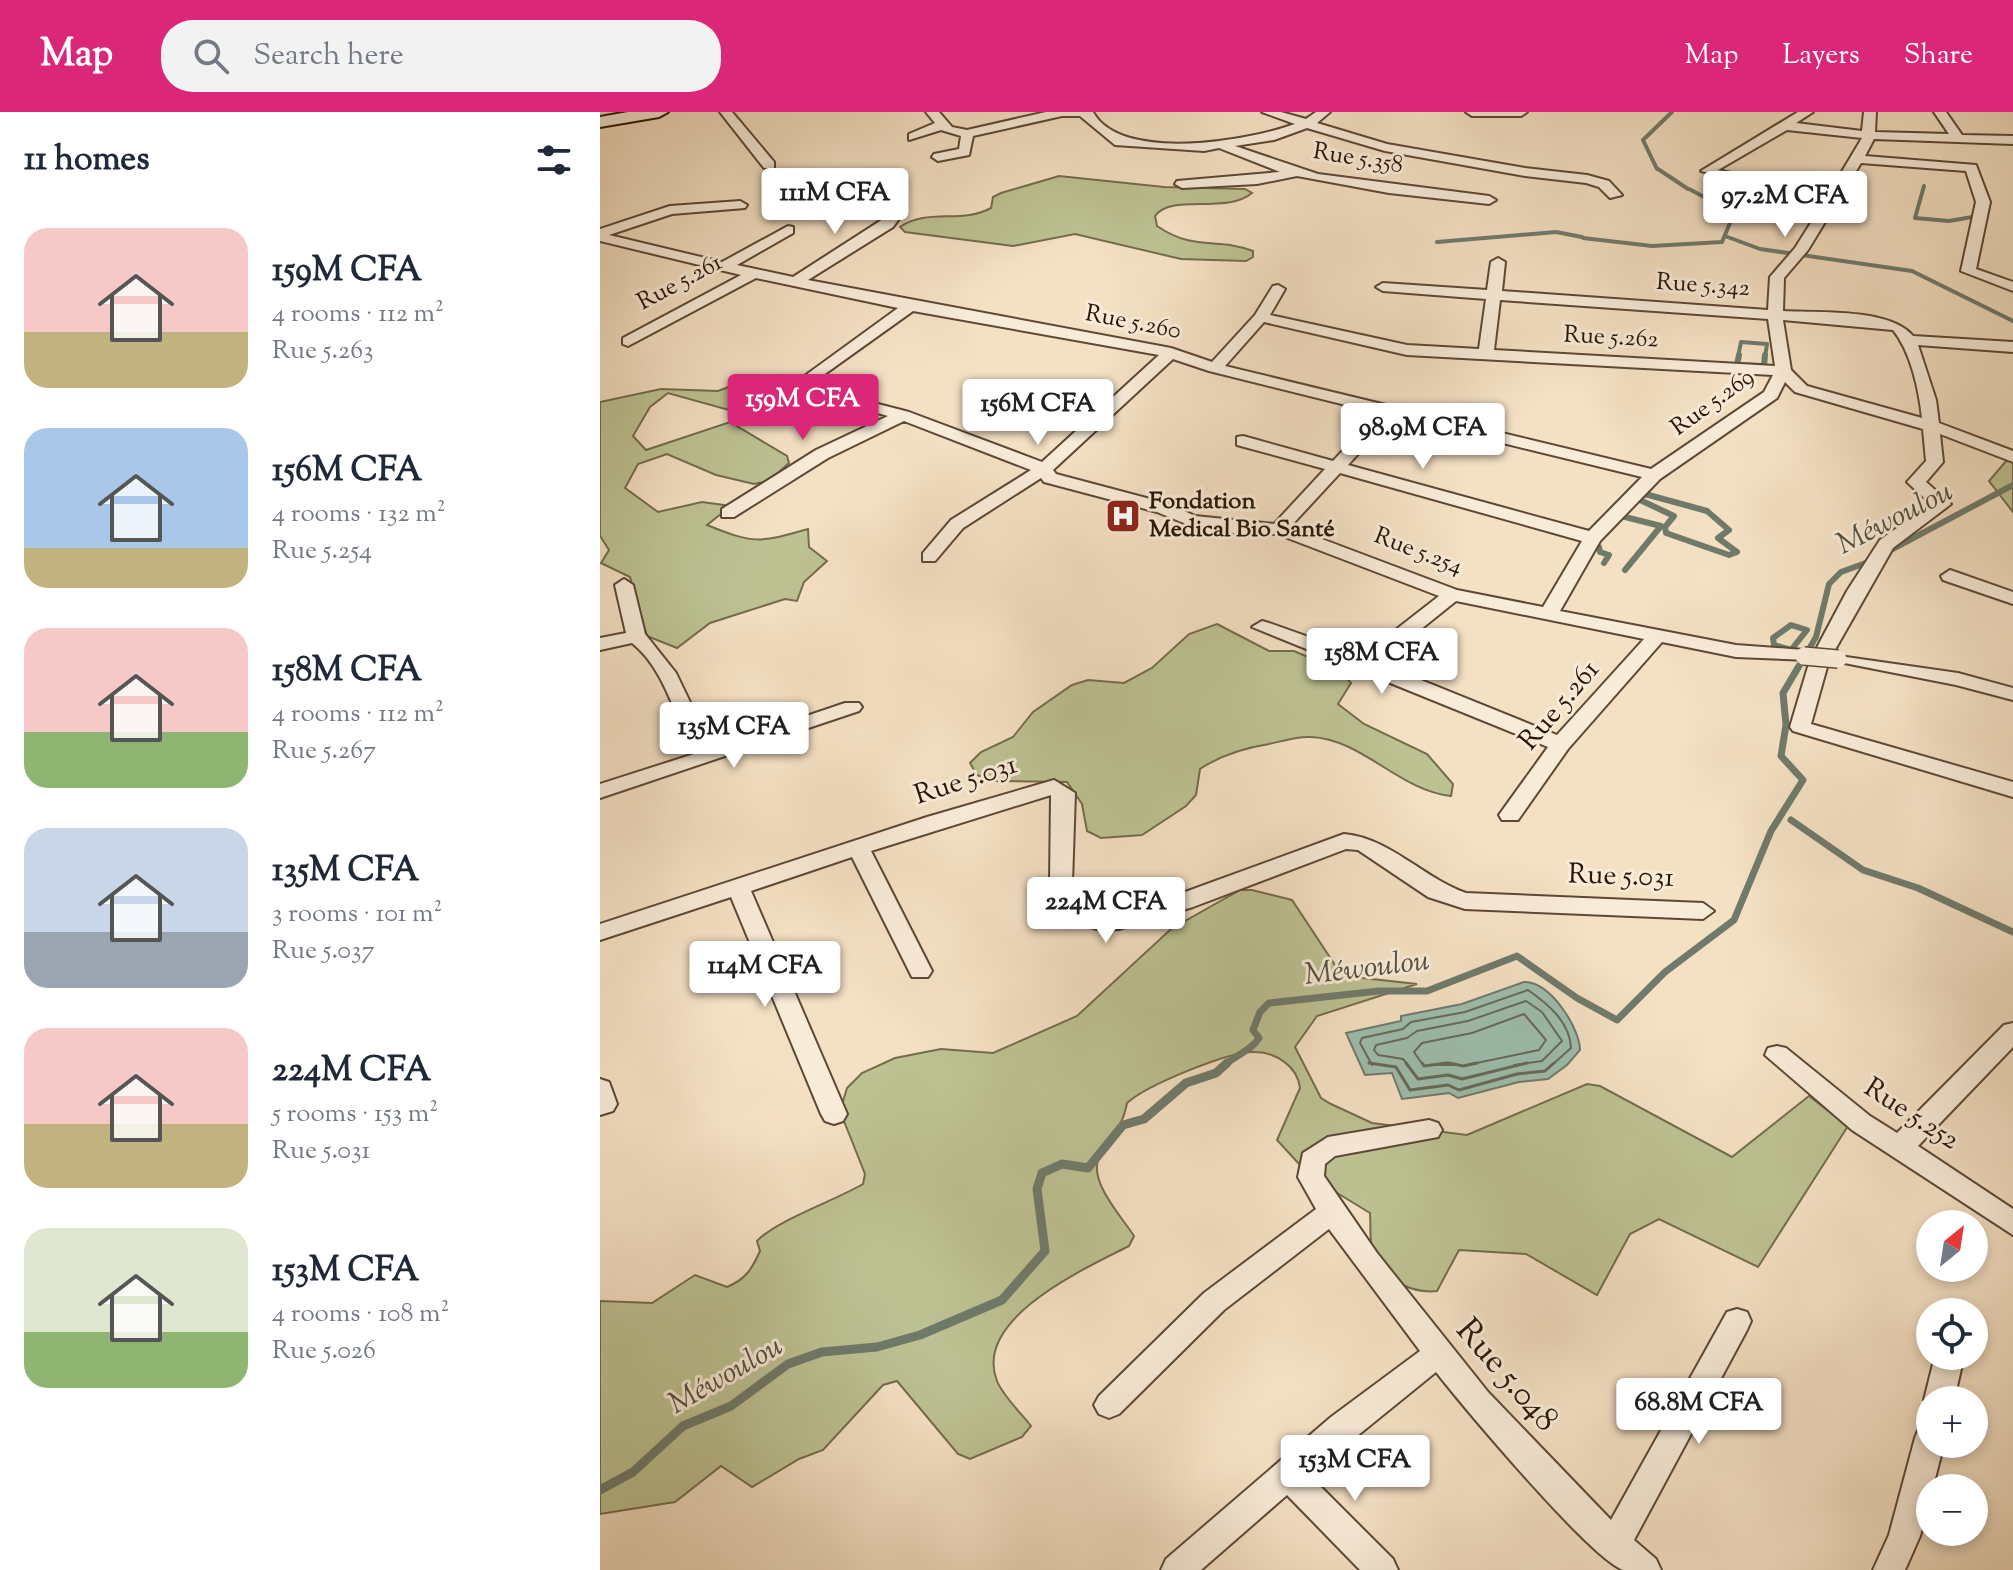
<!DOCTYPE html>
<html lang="en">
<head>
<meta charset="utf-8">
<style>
  body { margin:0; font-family:"Sorts Mill Goudy",serif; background:#f2f2f3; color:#1f2937; height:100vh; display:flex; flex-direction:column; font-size:30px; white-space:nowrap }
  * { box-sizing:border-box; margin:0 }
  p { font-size:26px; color:#747a83 }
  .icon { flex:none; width:44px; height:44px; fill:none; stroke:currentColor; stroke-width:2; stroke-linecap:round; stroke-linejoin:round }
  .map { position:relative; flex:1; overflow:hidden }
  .panel { display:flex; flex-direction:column; background:#fff; width:600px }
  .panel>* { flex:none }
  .needle { width:52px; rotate:30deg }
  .fabs { position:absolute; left:1316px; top:1098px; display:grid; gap:16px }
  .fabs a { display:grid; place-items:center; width:72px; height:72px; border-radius:50%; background:#fff; box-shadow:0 4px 12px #0003; font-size:40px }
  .price { position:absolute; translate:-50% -68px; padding:0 18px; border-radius:8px; background:#fff; color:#222; font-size:26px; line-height:52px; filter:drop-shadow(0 2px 4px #0008) }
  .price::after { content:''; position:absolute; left:50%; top:48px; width:24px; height:18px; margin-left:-12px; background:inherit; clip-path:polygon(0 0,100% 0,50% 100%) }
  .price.active { background:#db2777; color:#fff }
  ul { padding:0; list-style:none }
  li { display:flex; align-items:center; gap:24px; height:200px; padding:0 24px }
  li span { display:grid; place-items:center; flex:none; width:224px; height:160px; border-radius:24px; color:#555 }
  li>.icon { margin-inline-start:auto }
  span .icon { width:96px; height:96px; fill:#fffc; stroke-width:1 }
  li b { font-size:34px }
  h2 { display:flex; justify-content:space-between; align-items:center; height:96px; padding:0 24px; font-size:34px }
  header { display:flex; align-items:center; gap:48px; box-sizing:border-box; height:112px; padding:0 40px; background:#db2777; color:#fff }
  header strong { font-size:38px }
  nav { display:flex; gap:44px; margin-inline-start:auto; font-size:28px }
  .search { width:560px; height:72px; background:#f2f2f3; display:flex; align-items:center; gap:20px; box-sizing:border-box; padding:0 28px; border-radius:32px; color:#747a83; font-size:30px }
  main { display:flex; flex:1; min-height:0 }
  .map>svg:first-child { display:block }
  .green { fill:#bdc293; stroke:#746c4c; stroke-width:2 }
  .water { fill:#9dbeae; stroke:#6f7a6b; stroke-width:2 }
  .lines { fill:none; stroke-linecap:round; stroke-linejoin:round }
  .shore-far1 { stroke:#646a5a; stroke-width:2 }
  .shore { stroke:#646a5a; stroke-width:3 }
  .stream-far3 { stroke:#6f7a6b; stroke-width:4 }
  .stream-far2 { stroke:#6f7a6b; stroke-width:6 }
  .stream-far1 { stroke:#6f7a6b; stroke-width:7 }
  .stream { stroke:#6f7a6b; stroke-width:9 }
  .street-casing { stroke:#5c4835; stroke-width:4 }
  .secondary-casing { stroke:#2a1506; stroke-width:4 }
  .street { fill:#f8ebd8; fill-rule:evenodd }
  .secondary { fill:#f8ebd8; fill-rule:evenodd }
  .street-bridge-casing { stroke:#5c4835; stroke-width:20; stroke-linecap:butt }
  .street-bridge { stroke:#f8ebd8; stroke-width:17 }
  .labels { text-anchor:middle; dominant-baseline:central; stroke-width:6; stroke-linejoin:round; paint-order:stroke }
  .far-street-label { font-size:24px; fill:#2a1506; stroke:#f8ebd8 }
  .far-poi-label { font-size:24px; font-weight:bold; fill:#2a1506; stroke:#f8ebd8; text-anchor:start }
  .street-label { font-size:28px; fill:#2a1506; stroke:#f8ebd8 }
  .water-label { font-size:30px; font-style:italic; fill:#525041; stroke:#f8ebd8 }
  .near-street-label { font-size:34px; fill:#2a1506; stroke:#f8ebd8 }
</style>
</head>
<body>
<header>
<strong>Map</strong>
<div class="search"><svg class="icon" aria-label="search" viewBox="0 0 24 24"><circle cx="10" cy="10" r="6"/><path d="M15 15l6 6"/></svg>Search here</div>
<nav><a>Map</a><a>Layers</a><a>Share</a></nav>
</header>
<main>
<section class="panel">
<h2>11 homes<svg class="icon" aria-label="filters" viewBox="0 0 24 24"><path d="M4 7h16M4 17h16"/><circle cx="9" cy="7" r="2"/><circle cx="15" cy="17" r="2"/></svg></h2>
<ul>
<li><span style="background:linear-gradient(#f6c9c9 65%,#c2b280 0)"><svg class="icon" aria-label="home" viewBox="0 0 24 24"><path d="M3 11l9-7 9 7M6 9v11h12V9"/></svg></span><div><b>159M CFA</b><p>4 rooms · 112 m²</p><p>Rue 5.263</p></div></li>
<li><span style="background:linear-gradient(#a9c7e8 75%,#c2b280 0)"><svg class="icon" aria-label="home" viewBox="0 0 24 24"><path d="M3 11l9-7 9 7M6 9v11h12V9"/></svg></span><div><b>156M CFA</b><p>4 rooms · 132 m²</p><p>Rue 5.254</p></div></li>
<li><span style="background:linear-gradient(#f6c9c9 65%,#8fb573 0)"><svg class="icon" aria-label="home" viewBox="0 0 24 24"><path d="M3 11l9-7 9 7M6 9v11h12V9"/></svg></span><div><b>158M CFA</b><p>4 rooms · 112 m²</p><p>Rue 5.267</p></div></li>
<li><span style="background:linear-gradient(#c9d6e8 65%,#9aa5b1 0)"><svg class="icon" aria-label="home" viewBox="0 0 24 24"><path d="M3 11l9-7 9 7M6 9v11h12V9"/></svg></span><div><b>135M CFA</b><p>3 rooms · 101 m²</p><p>Rue 5.037</p></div></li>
<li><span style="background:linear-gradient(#f6c9c9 60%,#c2b280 0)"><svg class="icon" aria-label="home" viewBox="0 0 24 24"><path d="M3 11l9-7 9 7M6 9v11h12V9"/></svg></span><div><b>224M CFA</b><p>5 rooms · 153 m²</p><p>Rue 5.031</p></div></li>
<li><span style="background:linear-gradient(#dfe7d0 65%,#8fb573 0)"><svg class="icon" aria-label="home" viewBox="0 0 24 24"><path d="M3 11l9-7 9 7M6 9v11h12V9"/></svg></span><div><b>153M CFA</b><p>4 rooms · 108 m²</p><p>Rue 5.026</p></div></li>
</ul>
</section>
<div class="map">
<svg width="1413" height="1458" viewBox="0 0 1413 1458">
  <rect width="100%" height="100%" fill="#f4e0c3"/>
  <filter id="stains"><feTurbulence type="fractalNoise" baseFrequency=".0025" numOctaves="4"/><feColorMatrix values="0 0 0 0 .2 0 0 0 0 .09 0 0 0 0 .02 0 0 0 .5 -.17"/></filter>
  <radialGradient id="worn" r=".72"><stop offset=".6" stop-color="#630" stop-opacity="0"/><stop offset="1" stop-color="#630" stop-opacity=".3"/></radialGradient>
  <g class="green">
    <path d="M459,64L564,75L645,77L652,81C626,103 571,81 555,104L557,114C595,140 617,125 653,139V145L646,149L581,147L475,122L413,134L305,120L300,115C327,96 362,112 391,96L393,85L401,81Z"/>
    <path d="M150,267H171L192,280L188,291L136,300L68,281L50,295L33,324L46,338L130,310L187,344L189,351L169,369L154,372L116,363L67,342L38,352L25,376L58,400L102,390L131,394L107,413C154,432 159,431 208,417L209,435L227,449L204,470L197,489L185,487L110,511L77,536L47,524L30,465L1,451L9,438L0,424V290L61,277L118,279Z"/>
    <polygon points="1406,349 1413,349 1413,400 1389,369"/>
    <path d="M617,512L669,539H694L708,545L742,560L751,571L738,592L764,612L827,642L853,672L851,684C800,679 762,627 711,625C698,624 682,629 669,632C644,636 621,643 600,657L596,683L586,694L542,723L501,726L487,719L482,692L467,670L391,669L377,663L370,651L381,640L413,625L433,600L472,573L488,568L524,571L552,556L589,522Z"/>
    <path d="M640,778H652L692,788L737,856L754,865L817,872L717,904L695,935L721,986L731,992L772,1011L867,1023L987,972L1000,974L1132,1045L1209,984L1248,1014L1158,1155L1059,1107L1030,1122L997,1183L926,1142L859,1138L837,1179C812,1182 786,1168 774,1145C769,1135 771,1113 770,1101L711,1065L677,1028L700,976C698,955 676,940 655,940C629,939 547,973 527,991C521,1022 509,1022 499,1046C488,1069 522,1105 534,1124L529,1134C488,1155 372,1206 397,1269C403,1284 421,1301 431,1314L422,1325L370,1347L358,1342L297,1269L283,1273L223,1338L199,1347L152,1375L121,1354L75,1390L0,1402V1189L52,1191L95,1163L127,1175C146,1167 152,1157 160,1139L157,1129C177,1108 234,1089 263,1072L265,1062L240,999L247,976L262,961L295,946L341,937L393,941L477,904L571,817Z"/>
  </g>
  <path class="water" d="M924,870C949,868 980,916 980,938L967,953L948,967L919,970L858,986L849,981L802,987L792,961L765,963L746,921L801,909V904L862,892Z"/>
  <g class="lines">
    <g class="shore-far1">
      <path d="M772,953L760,931L762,926L803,917L811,910L865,900L928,878C948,892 970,910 971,936L952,953"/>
      <polyline points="808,953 803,947 778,943 774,938 776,933 807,926 817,919 868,909 926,889 942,900 962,929 942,949 914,953"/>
      <polyline points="823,953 814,940 822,931 872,921 924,902 946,928 939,938 867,953"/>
      <polyline points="831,953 859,953"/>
    </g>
    <g class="shore">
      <polyline points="769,951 796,955 810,978 848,973 859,978 917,962 945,959 954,951"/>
      <polyline points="806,951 818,967 848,963 862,967 927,951"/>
      <polyline points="822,951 824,954 847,951"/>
      <polyline points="849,951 863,954 877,951"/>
    </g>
    <g class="stream-far3">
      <polyline points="1057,57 1043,28 1072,0"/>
      <polyline points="1058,57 1088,77"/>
      <polyline points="1324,74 1315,106 1349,109 1378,104"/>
      <polyline points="1125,124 1160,137 1312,159 1413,209"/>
      <polyline points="983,126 1052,134 1122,130 1130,111 1108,87 1089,77"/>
      <polyline points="837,130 956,120 982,125"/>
      <polyline points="1138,245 1141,230 1167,232 1165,245"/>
    </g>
    <g class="stream-far2">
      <polyline points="1139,243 1137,253 1164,254 1165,243"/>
      <polygon points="1045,382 1107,399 1129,418 1118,426 1137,440 1129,443 1066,421 1065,415 1074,404 1038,387"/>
      <polyline points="1021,404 1061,414 1025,458"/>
      <polyline points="999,435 1000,440 1009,443 1004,451"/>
      <polyline points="1285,441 1413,373"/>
      <polygon points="1191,513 1207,518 1191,538 1174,533 1173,526"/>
      <polyline points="1198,556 1216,525 1229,472 1241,460 1271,449"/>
    </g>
    <g class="stream-far1">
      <polyline points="1191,708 1263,758 1318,776 1413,820"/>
      <path d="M625,953C636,943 652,938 659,926L653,918L660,900L669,891L779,879H827L917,844L977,886L1017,908L1065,860L1134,808L1171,719L1203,668L1181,644L1186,613L1183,581L1199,554"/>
    </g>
    <polyline class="stream" points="0,1378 33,1360 83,1314 131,1294 188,1252 222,1240 277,1235 320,1223 402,1188 445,1139 437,1077 442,1061 462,1052 488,1056 523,1013 544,1007 586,971 616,961 627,951"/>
    <g class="street-casing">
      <g id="street">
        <polygon points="120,0 132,0 174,50 174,56 164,56"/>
        <path d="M326,0H339L352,15L367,18L446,0H493C521,51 648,29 695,12L662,0H681L706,7L716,0H730L717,11L787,32L925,56L987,63L1009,69L1022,83L1010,86L999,75L986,71L925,64L785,39L707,16L674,28L635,34L718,62L889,84L896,88L889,92L789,81L697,64L657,72L582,76L575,72L577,69L680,60L619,36L604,39L515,33L480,4H462L373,24L369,43L338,49L332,45L334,42L359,37L361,24L341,18L309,28V22L335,11Z"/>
        <polygon points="866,0 927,0 921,4 872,4"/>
        <path d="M1198,0H1213L1196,11L1262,19L1264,0H1276L1275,20L1349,22L1334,0H1346L1362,23L1413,24V32L1274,27L1265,44L1376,53L1390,90L1376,157L1413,170V179L1361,159L1376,90L1366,59L1261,51L1208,138L1184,166L1183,199C1219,201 1290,196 1313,224L1413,230V240L1318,233L1336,288L1339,311L1413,339V350L1340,322L1343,350L1326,370L1351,392L1293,436L1232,543L1358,561L1413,576V588L1356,573L1229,548L1211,612L1413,670V685L1193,619L1190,615L1210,548L1136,545L1062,530L968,637L918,708H902L899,703L948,635L652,515L662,509L669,511L762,544L839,484L677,422L634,421L591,414L557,400L444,370L441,366L363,416L335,449H323V441L351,408L431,358L304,309L228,346L134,405H122V397L216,338L288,304L188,276L298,196L156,166L28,234L23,232V226L141,163L0,129V117L70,94L140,89L147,93L145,96L72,102L9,123L122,150L188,114L193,115V121L137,153L193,165L294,100L301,104L293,115L208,168L571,236L612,250L655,203L673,174L678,173L685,177L670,203L807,233L879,237L886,187L783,179L776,175L783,171L887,178L891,150L898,146L905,150L902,179L1168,198L1170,165L1195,136L1224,90L1101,59ZM1187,18L1262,26L1228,83L1118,58ZM900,188L1168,207L1175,254L894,238ZM313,199L559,243L442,350L309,300L208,274ZM1183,208L1293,218C1311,240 1319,278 1322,306L1207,274L1191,258ZM664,210L807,243L1173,263L1164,280L1051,357L625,254ZM573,247L609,259L778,301L733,349L643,324L637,325V333L725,357L674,412L595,404L569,392L456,362L453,358ZM1185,270L1195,280L1323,317L1326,349L1307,370L1331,392L1280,428L1247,479L1213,543L1204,538L1136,533L960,499L1000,429L1060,367L1177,286ZM792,304L1042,365L989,419L748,353ZM740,361L982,429L943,495L857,478L690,415ZM856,489L1044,527L957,623L779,551Z"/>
        <polygon points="1350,458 1413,480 1413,492 1343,468 1341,464"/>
        <path d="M24,467L33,473L45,522L76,561L112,636L245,591H259L262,595L259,599L0,686V672L94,642C75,606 65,557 32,531L0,538V526L26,521L15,473Z"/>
        <path d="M454,668L475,681L472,771L483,791L501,802L519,801L577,783L744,722C790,726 823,766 866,781L1103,791L1114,799L1103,807L865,797L828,785L758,738L746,737L593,795L519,817L501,818L480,812L467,802L450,771L451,683L271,739L332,859L328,865H312L252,745L151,779L247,1002L243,1009L234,1012L225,1009L221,1002L131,785L0,828V812L327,705Z"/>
        <polygon points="1413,911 1413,935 1318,1034 1413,1097 1413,1123 1252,1018 1165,943 1168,936 1177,934 1186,936 1270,1004 1297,1021 1404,913"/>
        <polygon points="0,967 9,970 17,992 13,999 0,1003"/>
        <path d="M829,1008L838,1011L842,1018L838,1025L735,1044L725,1052L724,1064L777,1141L888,1280L1011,1408L1127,1200L1137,1197L1147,1200L1151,1209L1147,1218L1034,1428L1056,1447L1061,1458C1050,1458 1035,1458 1024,1458C994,1451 862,1293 836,1260L709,1363L793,1447L798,1458H760L687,1383L601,1458H561L566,1447L731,1305L820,1239L729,1117L624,1198L519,1302L509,1306L499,1302L494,1293L499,1284L604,1181L716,1097L698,1065L703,1041L728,1025Z"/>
        <polygon points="1335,1244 1361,1244 1363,1248 1354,1288 1330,1288 1330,1298 1324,1288"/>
        <polygon points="1330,1312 1330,1332 1344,1332 1320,1424 1305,1458 1273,1458 1289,1423 1315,1326 1319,1316"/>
      </g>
    </g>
    <g class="secondary-casing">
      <polygon id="secondary" points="28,0 68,0 59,5 0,15 0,5"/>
    </g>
    <use href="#street" class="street"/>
    <use href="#secondary" class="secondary"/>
    <g class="street-bridge-casing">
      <polyline id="street-bridge" points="1204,544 1238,547"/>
    </g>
    <use href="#street-bridge" class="street-bridge"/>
  </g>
  <defs>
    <g id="hospital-square" transform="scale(1.8)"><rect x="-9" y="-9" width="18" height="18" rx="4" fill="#8f2418" stroke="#f8ebd8"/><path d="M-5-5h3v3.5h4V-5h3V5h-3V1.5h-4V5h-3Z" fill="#fff"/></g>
  </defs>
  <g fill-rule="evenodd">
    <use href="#hospital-square" x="523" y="404"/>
  </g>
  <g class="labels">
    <g class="far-street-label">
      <text transform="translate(758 47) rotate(9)">Rue 5.358</text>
      <text transform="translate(80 171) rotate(-28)">Rue 5.261</text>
      <text transform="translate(1103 174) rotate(4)">Rue 5.342</text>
      <text transform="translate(533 211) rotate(11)">Rue 5.260</text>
      <text transform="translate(1011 226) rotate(3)">Rue 5.262</text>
      <text transform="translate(1113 291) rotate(-36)">Rue 5.269</text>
      <text transform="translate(818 440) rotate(21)">Rue 5.254</text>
    </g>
    <g class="far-poi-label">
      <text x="549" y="390">Fondation<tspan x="549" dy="28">Medical Bio Santé</tspan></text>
    </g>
    <g class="street-label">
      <text transform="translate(960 594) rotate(-50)">Rue 5.261</text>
      <text transform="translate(366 669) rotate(-18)">Rue 5.031</text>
      <text transform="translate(1021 765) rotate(2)">Rue 5.031</text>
      <text transform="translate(1311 1003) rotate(33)">Rue 5.252</text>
    </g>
    <g class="water-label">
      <text transform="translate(1295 407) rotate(-27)">Méwoulou</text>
      <text transform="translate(767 857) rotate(-7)">Méwoulou</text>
      <text transform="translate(126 1264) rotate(-30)">Méwoulou</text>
    </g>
    <g class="near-street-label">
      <text transform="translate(906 1264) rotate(49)">Rue 5.048</text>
    </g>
  </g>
  <rect width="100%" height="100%" filter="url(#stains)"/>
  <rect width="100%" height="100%" fill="url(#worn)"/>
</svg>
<div class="fabs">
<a><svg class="needle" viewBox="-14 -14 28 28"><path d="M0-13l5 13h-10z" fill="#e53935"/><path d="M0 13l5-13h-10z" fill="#747a83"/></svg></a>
<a><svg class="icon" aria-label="locate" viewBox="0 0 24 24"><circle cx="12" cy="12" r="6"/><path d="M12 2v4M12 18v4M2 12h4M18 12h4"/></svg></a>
<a>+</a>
<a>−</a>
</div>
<b class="price" style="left:235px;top:124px">111M CFA</b>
<b class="price" style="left:1185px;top:127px">97.2M CFA</b>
<b class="price active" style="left:203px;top:330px">159M CFA</b>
<b class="price" style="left:438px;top:335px">156M CFA</b>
<b class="price" style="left:823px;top:359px">98.9M CFA</b>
<b class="price" style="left:782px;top:584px">158M CFA</b>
<b class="price" style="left:134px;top:658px">135M CFA</b>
<b class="price" style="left:506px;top:833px">224M CFA</b>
<b class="price" style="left:165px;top:897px">114M CFA</b>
<b class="price" style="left:1099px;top:1334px">68.8M CFA</b>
<b class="price" style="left:755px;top:1391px">153M CFA</b>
</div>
</main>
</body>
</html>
